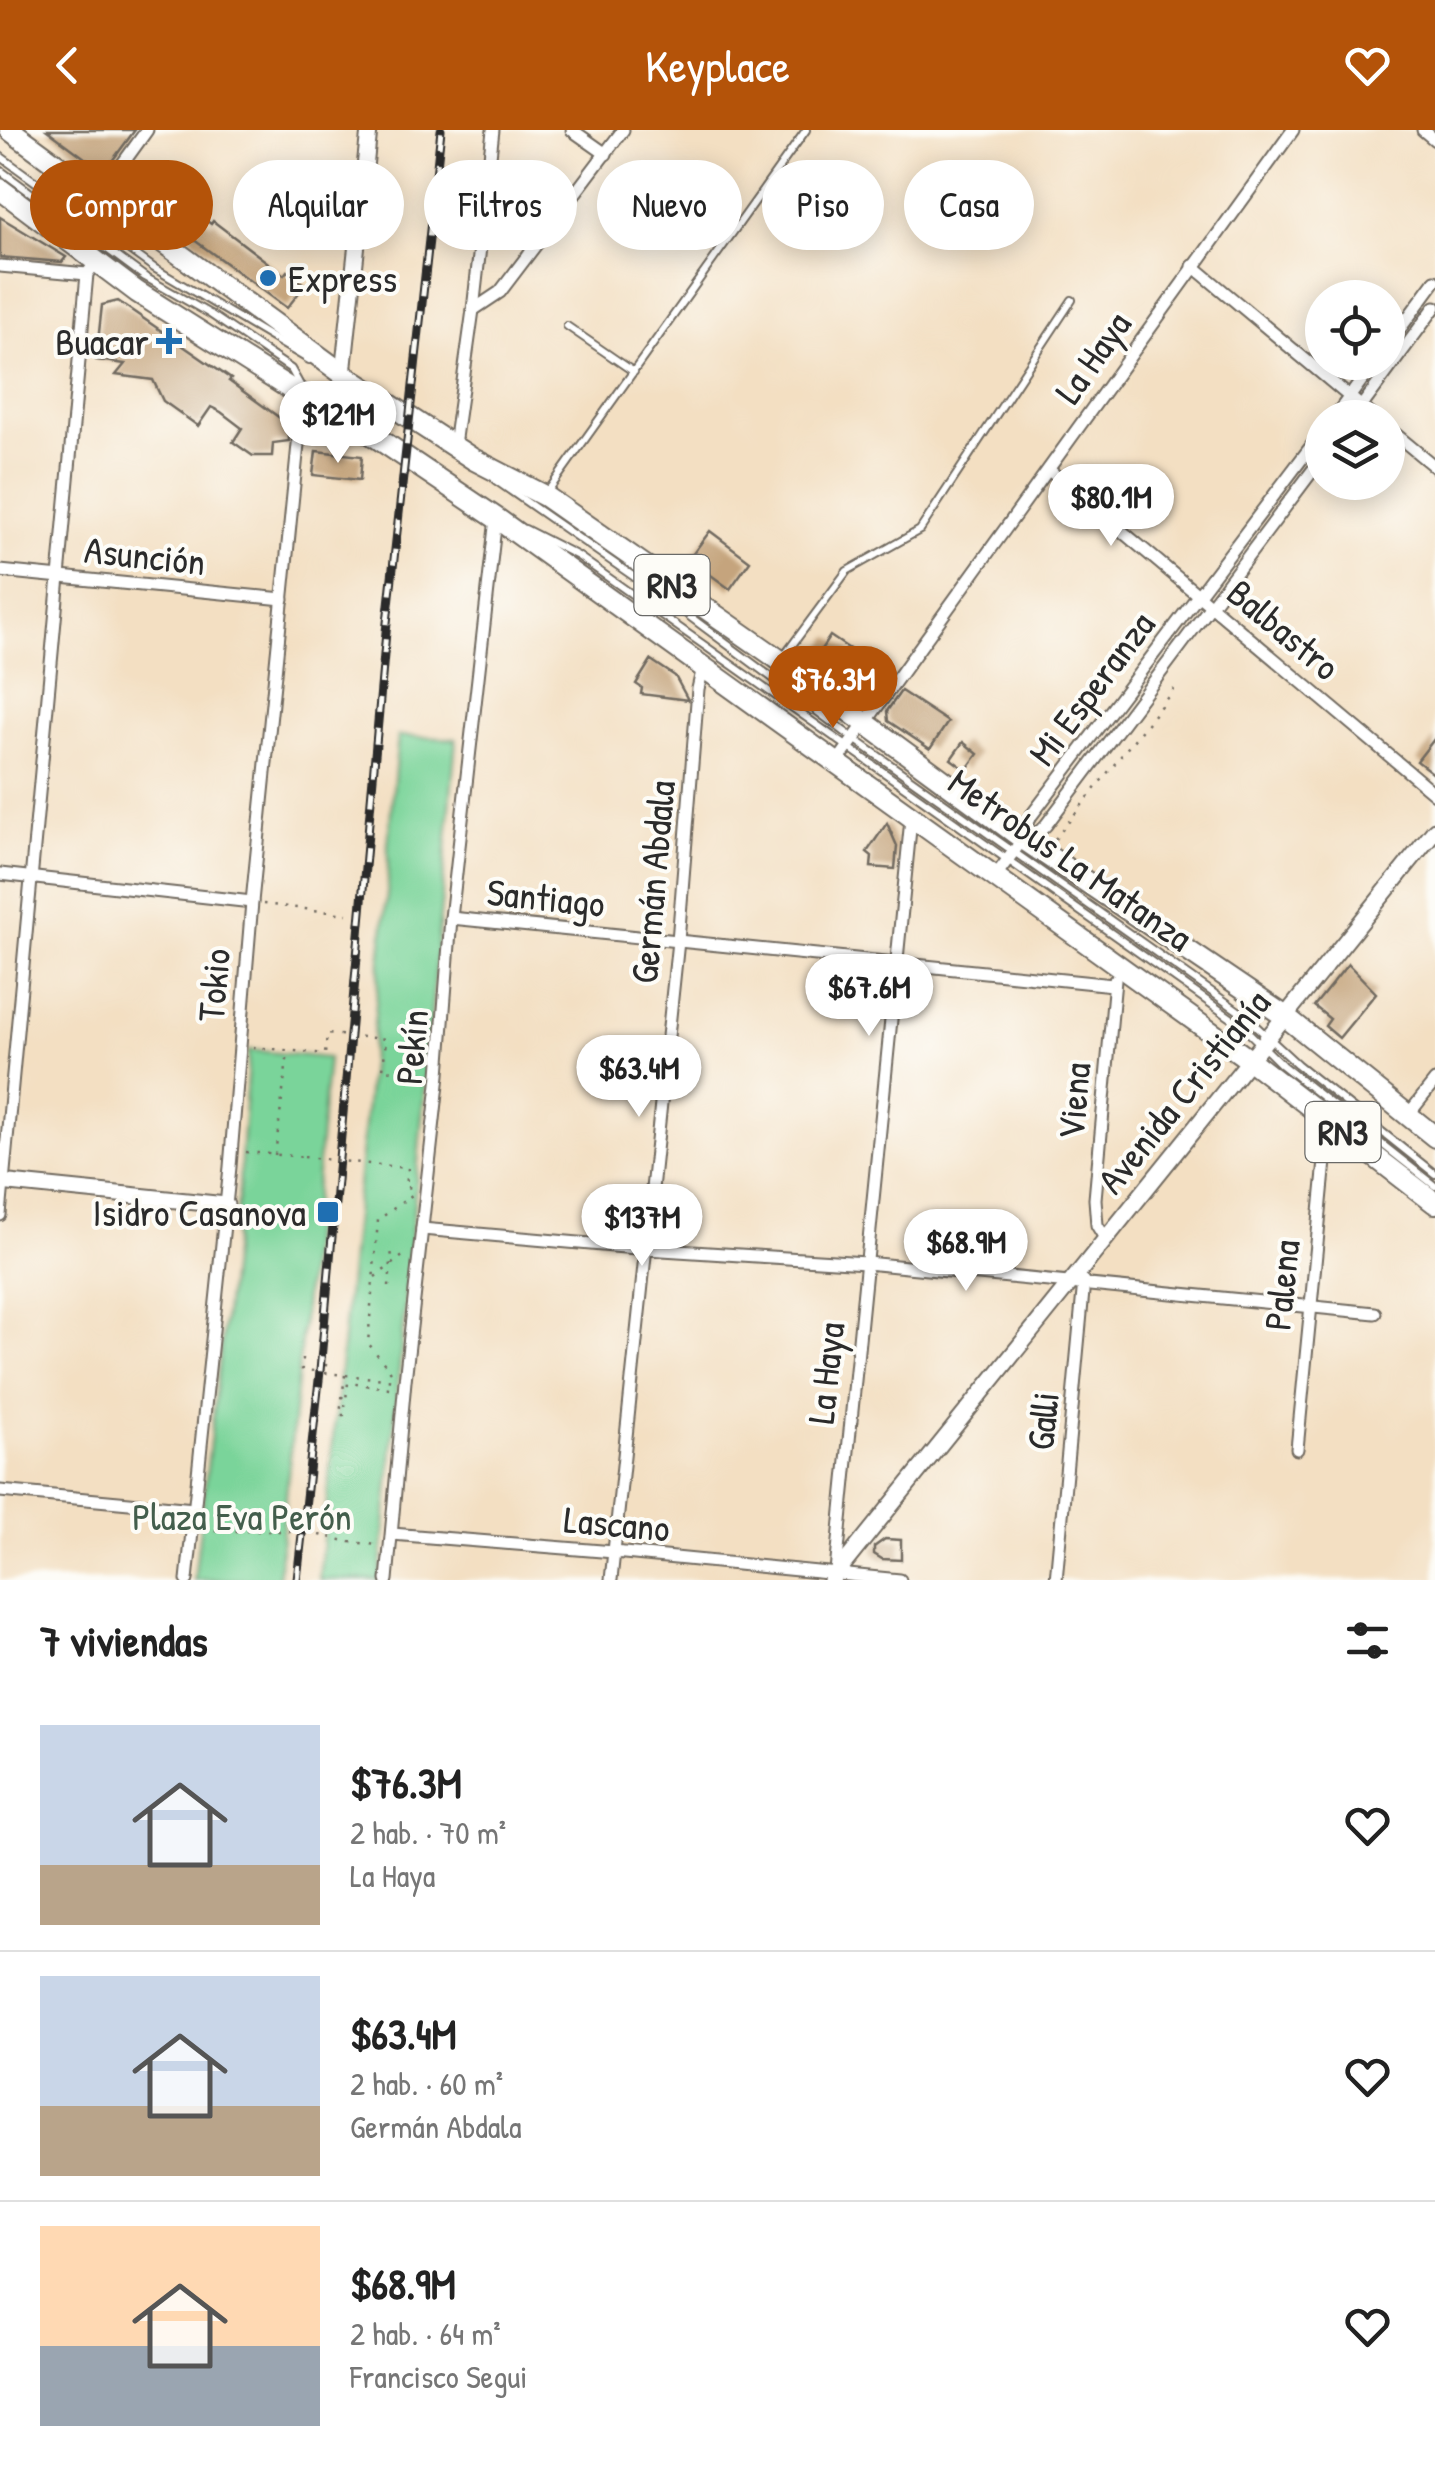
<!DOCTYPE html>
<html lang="es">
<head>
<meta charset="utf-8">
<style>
  body { margin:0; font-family:"Patrick Hand",sans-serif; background:#f6f6f6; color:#222; height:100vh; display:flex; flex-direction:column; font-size:38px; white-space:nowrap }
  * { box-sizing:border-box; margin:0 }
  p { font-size:32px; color:#767676 }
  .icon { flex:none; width:55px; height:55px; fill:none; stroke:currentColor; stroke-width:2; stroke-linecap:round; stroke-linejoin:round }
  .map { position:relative; height:1450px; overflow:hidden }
  .side { display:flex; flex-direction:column; background:#fff; flex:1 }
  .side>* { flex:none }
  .hud { position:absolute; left:30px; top:30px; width:1375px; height:90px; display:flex; gap:20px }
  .tools { position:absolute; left:1305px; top:150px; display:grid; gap:20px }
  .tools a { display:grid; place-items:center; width:100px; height:100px; border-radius:50%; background:#fff; box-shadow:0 5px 25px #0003; font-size:50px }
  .price { position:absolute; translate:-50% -85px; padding:0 22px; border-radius:35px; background:#fff; color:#222; font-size:32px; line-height:65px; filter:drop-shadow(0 2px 5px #0008) }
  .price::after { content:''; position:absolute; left:50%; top:60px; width:30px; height:22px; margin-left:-15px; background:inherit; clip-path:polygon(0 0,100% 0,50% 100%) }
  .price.active { background:#b45309; color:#fff }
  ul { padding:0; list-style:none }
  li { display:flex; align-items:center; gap:30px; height:250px; padding:0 40px }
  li+li { border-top:2px solid #e0e0e0 }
  li span { display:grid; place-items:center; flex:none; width:280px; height:200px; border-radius:0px; color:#555 }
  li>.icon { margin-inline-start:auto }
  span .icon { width:120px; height:120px; fill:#fffc; stroke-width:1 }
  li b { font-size:42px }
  h2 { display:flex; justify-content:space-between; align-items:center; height:120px; padding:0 40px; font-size:42px }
  .chip { padding:0 35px; border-radius:45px; background:#fff; box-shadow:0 5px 25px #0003; font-size:35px; line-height:90px }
  .chip.active { background:#b45309; color:#fff }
  header { display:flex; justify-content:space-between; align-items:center; height:130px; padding:0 40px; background:#b45309; color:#fff; font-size:45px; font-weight:600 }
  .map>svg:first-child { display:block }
  .green { fill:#7ad49a; stroke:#528062; stroke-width:2.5 }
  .building { fill:#c5a47d }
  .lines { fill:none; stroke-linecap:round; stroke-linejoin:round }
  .lane-casing { stroke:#716a60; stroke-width:10 }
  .street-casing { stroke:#716a60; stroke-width:15 }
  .secondary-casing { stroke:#716a60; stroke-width:19 }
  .highway-casing { stroke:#716a60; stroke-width:24 }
  .path { stroke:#716a60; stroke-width:2.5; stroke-dasharray:2.5 8; stroke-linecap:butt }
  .lane { stroke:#fff; stroke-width:6 }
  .street { stroke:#fff; stroke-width:11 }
  .secondary { stroke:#fff; stroke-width:15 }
  .highway { stroke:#fff; stroke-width:20 }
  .rail-casing { stroke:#2b2b2b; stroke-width:9 }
  .rail { stroke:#fdfcf7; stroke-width:5; stroke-dasharray:15; stroke-linecap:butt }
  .path-bridge { stroke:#716a60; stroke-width:2.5; stroke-dasharray:2.5 8; stroke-linecap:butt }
  .poi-dot { fill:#1f6fb2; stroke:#fdfcf7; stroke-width:4 }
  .labels { text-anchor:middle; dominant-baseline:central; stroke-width:8; stroke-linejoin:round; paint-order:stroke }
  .shield { fill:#fdfcf7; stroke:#6a6a68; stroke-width:2.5 }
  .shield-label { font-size:35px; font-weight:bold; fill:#2b2b2b }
  .poi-label { font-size:38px; fill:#2b2b2b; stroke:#fdfcf7; text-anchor:end }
  .street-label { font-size:38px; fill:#2b2b2b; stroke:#fdfcf7 }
  .park-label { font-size:38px; fill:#435e4c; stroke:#fdfcf7 }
</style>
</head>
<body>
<header><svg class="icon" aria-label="back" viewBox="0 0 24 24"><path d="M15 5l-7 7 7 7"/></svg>Keyplace<svg class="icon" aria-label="heart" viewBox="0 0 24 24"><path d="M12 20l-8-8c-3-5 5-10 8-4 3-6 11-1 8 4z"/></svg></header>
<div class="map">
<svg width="1435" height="1450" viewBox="0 0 1435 1450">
  <rect width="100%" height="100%" fill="#fdfcf7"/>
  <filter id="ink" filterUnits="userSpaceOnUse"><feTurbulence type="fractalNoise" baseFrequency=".01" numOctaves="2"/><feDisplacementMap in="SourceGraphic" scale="20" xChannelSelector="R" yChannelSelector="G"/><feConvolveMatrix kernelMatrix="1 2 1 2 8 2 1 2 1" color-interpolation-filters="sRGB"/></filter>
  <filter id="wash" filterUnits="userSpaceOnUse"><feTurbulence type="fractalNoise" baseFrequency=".0048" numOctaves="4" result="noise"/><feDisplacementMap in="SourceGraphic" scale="40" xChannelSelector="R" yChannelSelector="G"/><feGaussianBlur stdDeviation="2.25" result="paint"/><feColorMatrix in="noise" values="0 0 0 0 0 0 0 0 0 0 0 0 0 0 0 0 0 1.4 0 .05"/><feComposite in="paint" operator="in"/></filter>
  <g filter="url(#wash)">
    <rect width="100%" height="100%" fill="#f3dfc2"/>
    <g class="green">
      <polygon points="398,606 456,609 384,1408 380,1450 319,1450 388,753 388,714"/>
      <polygon points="249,920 328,928 278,1450 194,1450 238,1071"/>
    </g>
    <g id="blocks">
      <g class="building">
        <polygon points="47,0 135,0 109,35 97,37"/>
        <polygon points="150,36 171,51 167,57 194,76 192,80 211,94 213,91 284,145 287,141 305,155 287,178 130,63"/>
        <polygon points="0,87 66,127 62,132 0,127"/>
        <polygon points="118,171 231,249 229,251 288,294 289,311 273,313 272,326 253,326 233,312 242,298 221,282 211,277 198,296 163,271 153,250 116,245 125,234 96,230 102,175"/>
        <polygon points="316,321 362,326 360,350 313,345"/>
        <polygon points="710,401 750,431 730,459 689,429"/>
        <polygon points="830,506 851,520 841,535 820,521"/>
        <polygon points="651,530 675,546 688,570 641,564 642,558 636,554"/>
        <polygon points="901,561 948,592 930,619 888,591 887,581"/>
        <polygon points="1435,608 1435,645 1417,631"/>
        <polygon points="963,612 978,624 966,640 951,629"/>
        <polygon points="887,693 897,716 895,739 871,737 872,726 867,722"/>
        <polygon points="1348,834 1376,863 1339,908 1325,896 1330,889 1314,876"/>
        <polygon points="885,1409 901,1410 901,1430 882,1429 874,1424 874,1417"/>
      </g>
    </g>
  </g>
  <g filter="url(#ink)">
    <use href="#blocks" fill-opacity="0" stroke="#716a60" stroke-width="2.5"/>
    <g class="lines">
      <g class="lane-casing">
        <g id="lane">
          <polyline points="0,26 154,138 309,230"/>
          <polyline points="0,40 145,147 210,184 291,239 301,257"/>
          <polyline points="567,196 634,242"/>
          <polyline points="495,350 673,474 853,608 1243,884 1297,934 1435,1044"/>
          <polyline points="548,361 806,0"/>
          <polyline points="525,399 578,426 1241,895 1282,935 1435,1056"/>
          <polyline points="784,526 847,441 920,400 1072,170"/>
        </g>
      </g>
      <g class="street-casing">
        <g id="street">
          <polyline points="572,0 606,24"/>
          <polyline points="1423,0 1435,10"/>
          <polyline points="100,65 147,0"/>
          <polyline points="0,136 87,144"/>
          <polyline points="1193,136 1375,288"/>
          <polyline points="473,180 500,162 623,0"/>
          <polyline points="1388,215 1435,151"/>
          <polyline points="1334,288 1375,232"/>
          <polyline points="1353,288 1435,177"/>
          <polyline points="1388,298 1435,337"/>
          <polyline points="454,315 473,180 493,0"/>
          <polyline points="1049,340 1435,664"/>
          <polyline points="0,441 283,469"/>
          <polyline points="835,635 1293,0"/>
          <polyline points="1023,709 1040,701 1046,695 1322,328"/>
          <polyline points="0,744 252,772"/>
          <polyline points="994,748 1023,709 1028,690 1322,302"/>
          <polyline points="451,788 1113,855"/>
          <polyline points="1408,985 1435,951"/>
          <polyline points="0,1085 87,144 97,131"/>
          <polyline points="422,1099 647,1119 866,1133 1375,1183"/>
          <polyline points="1105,1108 1097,1095 1095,1069 1115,850"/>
          <polyline points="1297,1319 1325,1031 1339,999"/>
          <polyline points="0,1361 194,1379"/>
          <polyline points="392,1404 614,1422 900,1450"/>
          <polyline points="836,1441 911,689"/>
          <polyline points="187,1450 230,1037 252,772 303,265"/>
          <polyline points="387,1450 405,1251 439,945 451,788 496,388"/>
          <polyline points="611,1450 678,811 698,559 703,537"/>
          <polyline points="1056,1450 1084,1151"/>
        </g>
      </g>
      <g class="secondary-casing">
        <g id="secondary">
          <polyline points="343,244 369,0"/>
          <polyline points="0,1052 226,1075"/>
          <polyline points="831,1450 1435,700"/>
        </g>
      </g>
      <g class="highway-casing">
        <g id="highway">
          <polyline points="10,0 343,244 473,329 545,366 781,531 1023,709 1286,887 1435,1007"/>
          <polyline points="0,59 137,162 289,258 349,289 496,388 1251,931 1435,1073"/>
        </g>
      </g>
      <g class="path">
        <polyline points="1055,709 1175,558"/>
        <polyline points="263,774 347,784"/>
        <polyline points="253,917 325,924 327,904 386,909 383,940 428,944"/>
        <polyline points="246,1022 304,1027"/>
        <polyline points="275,1025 288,922"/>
        <polyline points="408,1038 406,1057 415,1058"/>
        <polyline points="375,1147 404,1125"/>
        <polyline points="389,1157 392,1119"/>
        <polyline points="302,1228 301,1239 325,1243 327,1226"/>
        <polyline points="391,1242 368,1213 378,1090 412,1065"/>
        <polyline points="325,1243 394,1250"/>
        <polyline points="345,1245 340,1285 344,1285 348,1253 390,1258"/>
        <polyline points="204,1401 302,1401 350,1412 379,1415"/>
      </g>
      <use href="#lane" class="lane"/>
      <use href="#street" class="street"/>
      <use href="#secondary" class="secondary"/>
      <use href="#highway" class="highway"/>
      <g class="rail-casing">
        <polyline id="rail" points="297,1450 320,1241 386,502 441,0"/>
      </g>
      <use href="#rail" class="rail"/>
      <polyline class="path-bridge" points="304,1027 408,1038"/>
    </g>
  </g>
  <g class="poi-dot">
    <circle cx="268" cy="148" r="10"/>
    <path d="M164 196h10v10h10v10h-10v10h-10v-10h-10v-10h10z"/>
    <rect x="316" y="1070" width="24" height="24" rx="5"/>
  </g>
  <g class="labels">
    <g class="shield">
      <rect x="634.5" y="425" width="75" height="60" rx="8"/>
      <rect x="1305.5" y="972" width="75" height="60" rx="8"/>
    </g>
    <g class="shield-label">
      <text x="672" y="455">RN3</text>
      <text x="1343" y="1002">RN3</text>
    </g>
    <g class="poi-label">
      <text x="288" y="148" text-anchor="start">Express</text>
      <text x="149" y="211">Buacar</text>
      <text x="306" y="1082">Isidro Casanova</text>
    </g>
    <g class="street-label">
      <text transform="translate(1092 227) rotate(-55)">La Haya</text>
      <text transform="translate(145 425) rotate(6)">Asunción</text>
      <text transform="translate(1284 499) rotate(40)">Balbastro</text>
      <text transform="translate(1091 558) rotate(-53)">Mi Esperanza</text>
      <text transform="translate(1071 729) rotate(35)">Metrobus La Matanza</text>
      <text transform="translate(652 752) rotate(-85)">Germán Abdala</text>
      <text transform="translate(546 767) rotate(6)">Santiago</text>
      <text transform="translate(213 855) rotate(-85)">Tokio</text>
      <text transform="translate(411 917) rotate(-85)">Pekín</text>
      <text transform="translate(1183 961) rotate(-51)">Avenida Cristianía</text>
      <text transform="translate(1073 971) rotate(-85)">Viena</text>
      <text transform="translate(1281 1155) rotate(-84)">Palena</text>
      <text transform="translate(825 1243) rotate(-84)">La Haya</text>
      <text transform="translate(1042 1291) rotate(-84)">Galli</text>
      <text transform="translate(617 1393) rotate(5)">Lascano</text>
    </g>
    <g class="park-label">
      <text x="242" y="1386">Plaza Eva Perón</text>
    </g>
  </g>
</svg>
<div class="tools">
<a><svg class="icon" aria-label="locate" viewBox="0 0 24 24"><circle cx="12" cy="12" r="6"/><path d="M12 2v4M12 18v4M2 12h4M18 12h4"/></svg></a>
<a><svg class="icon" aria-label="layers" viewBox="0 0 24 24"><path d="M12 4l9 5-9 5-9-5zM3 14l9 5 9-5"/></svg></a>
</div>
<b class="price" style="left:338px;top:336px">$121M</b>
<b class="price" style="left:1111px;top:419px">$80.1M</b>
<b class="price active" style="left:833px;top:601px">$76.3M</b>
<b class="price" style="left:869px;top:909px">$67.6M</b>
<b class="price" style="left:639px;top:990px">$63.4M</b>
<b class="price" style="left:642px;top:1139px">$137M</b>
<b class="price" style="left:966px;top:1164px">$68.9M</b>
<div class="hud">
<a class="chip active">Comprar</a>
<a class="chip">Alquilar</a>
<a class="chip">Filtros</a>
<a class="chip">Nuevo</a>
<a class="chip">Piso</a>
<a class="chip">Casa</a>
</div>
</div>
<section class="side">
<h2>7 viviendas<svg class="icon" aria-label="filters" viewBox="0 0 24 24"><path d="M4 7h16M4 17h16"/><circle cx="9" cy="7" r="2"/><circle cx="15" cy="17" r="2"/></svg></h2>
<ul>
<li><span style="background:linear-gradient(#c9d6e8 70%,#b9a48a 0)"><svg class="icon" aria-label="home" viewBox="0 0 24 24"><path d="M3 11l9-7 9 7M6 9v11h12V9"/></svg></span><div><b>$76.3M</b><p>2 hab. · 70 m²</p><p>La Haya</p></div><svg class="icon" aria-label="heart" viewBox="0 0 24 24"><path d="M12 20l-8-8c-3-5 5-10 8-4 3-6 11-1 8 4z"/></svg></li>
<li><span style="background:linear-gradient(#c9d6e8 65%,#b9a48a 0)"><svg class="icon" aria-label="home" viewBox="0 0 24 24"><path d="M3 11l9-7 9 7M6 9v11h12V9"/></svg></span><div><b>$63.4M</b><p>2 hab. · 60 m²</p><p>Germán Abdala</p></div><svg class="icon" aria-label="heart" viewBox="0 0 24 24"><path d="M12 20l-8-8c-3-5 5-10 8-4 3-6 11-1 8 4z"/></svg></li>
<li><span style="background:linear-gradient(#ffd9b3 60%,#9aa5b1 0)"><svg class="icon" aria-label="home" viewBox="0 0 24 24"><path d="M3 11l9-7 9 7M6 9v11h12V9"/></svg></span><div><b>$68.9M</b><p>2 hab. · 64 m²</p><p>Francisco Segui</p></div><svg class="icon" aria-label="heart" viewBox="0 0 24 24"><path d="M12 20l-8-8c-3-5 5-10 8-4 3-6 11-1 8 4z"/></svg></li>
</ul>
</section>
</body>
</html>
